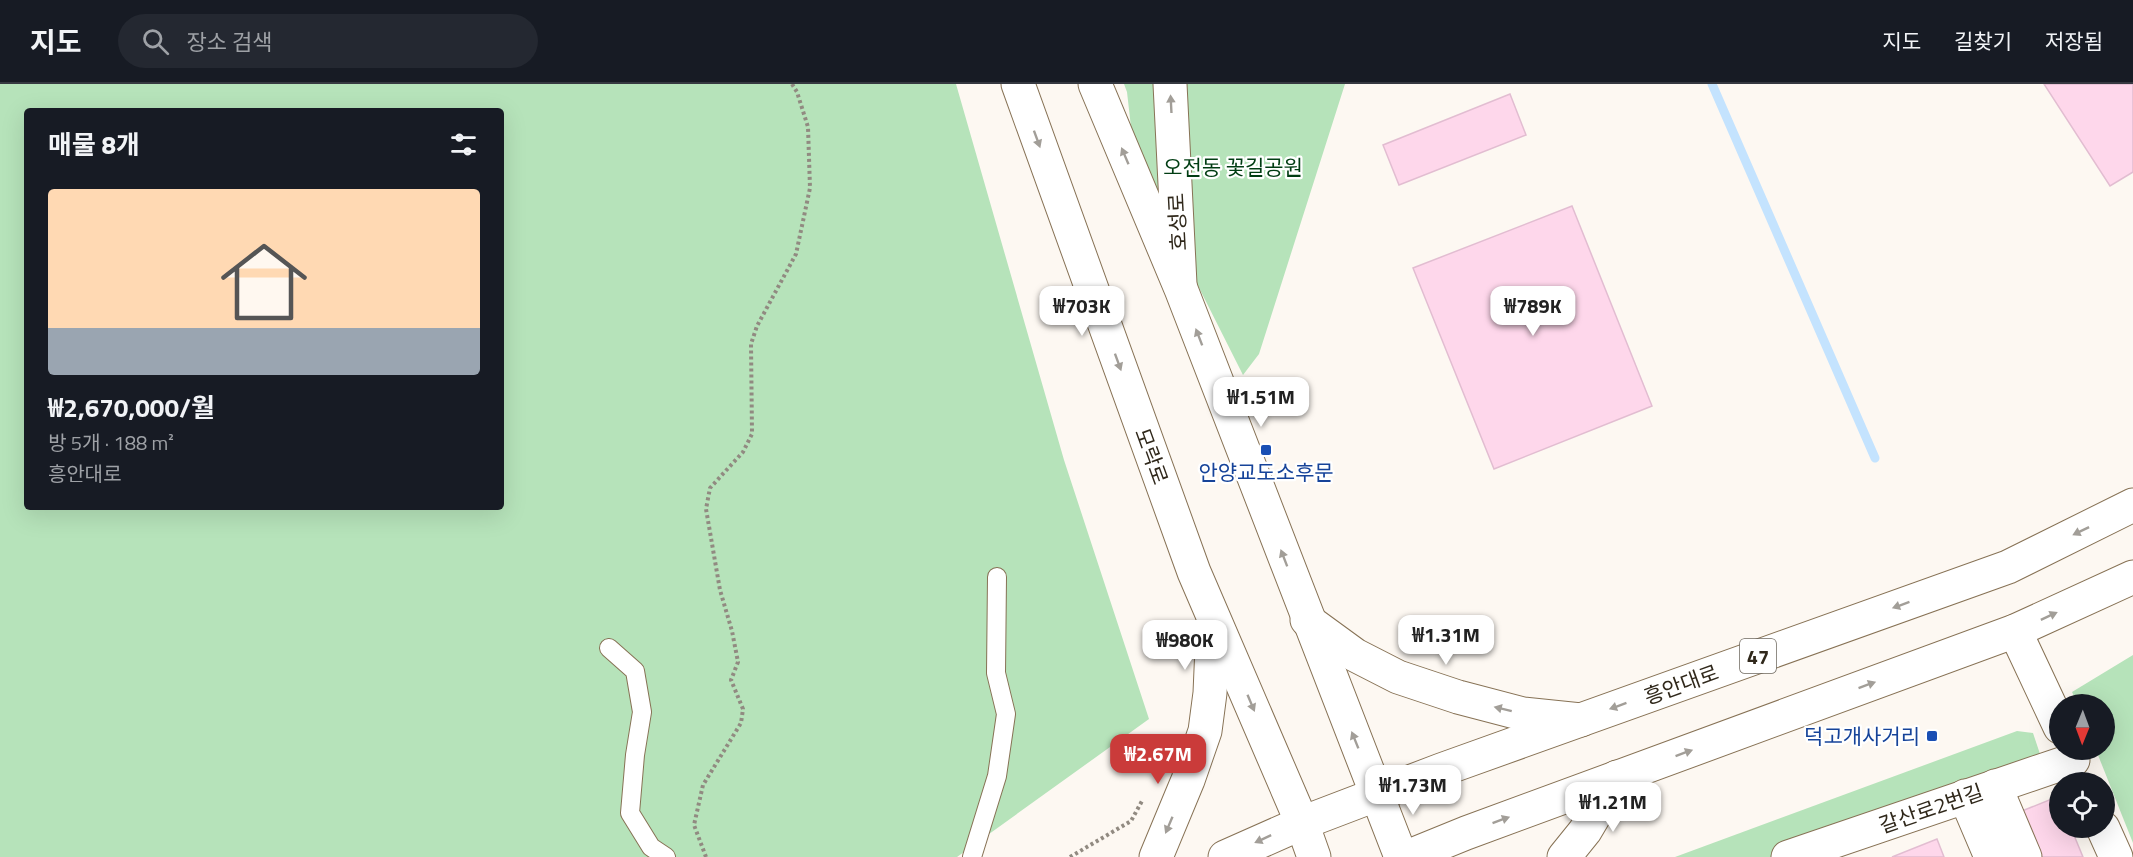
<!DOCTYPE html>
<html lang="ko">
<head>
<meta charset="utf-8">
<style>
  body { margin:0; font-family:"Titillium Web","Noto Sans KR",sans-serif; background:#242831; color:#f1f3f6; height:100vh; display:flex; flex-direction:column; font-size:22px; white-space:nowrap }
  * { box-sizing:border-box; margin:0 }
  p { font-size:20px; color:#9ea1a6 }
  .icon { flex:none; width:33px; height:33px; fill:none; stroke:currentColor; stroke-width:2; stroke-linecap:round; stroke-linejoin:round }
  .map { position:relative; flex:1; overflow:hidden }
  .side { position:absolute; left:24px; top:24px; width:480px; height:402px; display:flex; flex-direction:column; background:#171b24; border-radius:6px; box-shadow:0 6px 24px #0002 }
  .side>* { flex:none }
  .needle { width:39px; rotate:181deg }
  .controls { position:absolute; left:2049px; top:610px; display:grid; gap:12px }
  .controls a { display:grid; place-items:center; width:66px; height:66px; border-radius:50%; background:#171b24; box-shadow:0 6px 24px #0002; font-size:30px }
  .price { position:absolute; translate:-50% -51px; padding:0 14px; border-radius:12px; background:#fff; color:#222; font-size:20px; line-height:39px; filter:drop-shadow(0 2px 3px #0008) }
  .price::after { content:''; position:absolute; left:50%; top:36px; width:18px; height:14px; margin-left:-9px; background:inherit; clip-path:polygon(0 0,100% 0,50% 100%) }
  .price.active { background:#ca3b3a; color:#fff }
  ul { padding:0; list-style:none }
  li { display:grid; align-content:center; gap:12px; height:318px; padding:0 24px }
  li span { display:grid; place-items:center; height:186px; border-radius:6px; color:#555 }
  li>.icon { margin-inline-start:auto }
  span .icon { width:108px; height:108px; fill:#fffc; stroke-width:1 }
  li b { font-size:26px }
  h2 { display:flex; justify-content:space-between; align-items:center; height:72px; padding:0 24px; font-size:26px }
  header { display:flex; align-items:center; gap:36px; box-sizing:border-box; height:84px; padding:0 30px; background:#171b24; border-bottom:2px solid #363941 }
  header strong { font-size:28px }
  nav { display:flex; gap:33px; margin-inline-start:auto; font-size:21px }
  .search { width:420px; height:54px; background:#242831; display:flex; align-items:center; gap:15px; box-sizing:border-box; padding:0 21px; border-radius:33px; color:#9ea1a6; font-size:22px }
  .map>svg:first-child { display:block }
  .green { fill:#b6e3ba; fill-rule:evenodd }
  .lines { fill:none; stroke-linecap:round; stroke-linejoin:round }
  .stream { stroke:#c4e3fe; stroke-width:9 }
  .building { fill:#fed7eb; stroke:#e2bdd1; stroke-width:1.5 }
  .lane-casing { stroke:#877255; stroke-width:20 }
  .street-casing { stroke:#877255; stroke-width:35 }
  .secondary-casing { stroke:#877255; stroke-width:35 }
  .primary-casing { stroke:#877255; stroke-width:35 }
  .path { stroke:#918a81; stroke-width:4; stroke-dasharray:3 3; stroke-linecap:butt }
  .lane { stroke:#fff; stroke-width:18 }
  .street { stroke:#fff; stroke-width:33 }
  .secondary { stroke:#fff; stroke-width:33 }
  .primary { stroke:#fff; stroke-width:33 }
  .oneway { fill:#a29e98 }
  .transit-dot { fill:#1a4fb4; stroke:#fff; stroke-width:2 }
  .labels { text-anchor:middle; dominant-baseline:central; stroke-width:4.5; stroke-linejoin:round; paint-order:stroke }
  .shield { fill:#fff; stroke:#6e685f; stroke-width:1.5 }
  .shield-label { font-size:20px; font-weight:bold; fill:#30281b }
  .park-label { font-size:21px; fill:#013d13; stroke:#fff }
  .street-label { font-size:21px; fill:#30281b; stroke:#fff }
  .transit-label { font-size:21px; fill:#164399; stroke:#fff }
</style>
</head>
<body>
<header>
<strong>지도</strong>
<div class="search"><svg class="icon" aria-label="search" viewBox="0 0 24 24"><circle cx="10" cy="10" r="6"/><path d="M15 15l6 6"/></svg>장소 검색</div>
<nav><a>지도</a><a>길찾기</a><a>저장됨</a></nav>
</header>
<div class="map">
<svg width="2133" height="773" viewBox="0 0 2133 773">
  <rect width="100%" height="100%" fill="#fdf8f2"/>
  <g class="green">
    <path d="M0,0H956L1064,376L1149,635L957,773H0ZM27,27H501V423H27Z"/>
    <polygon points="1124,0 1345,0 1259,270 1243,291 1178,162 1132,52 1127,8"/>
    <polygon points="2133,571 2133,759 2096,666 2104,666 2104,621 2078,621 2072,608"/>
    <polygon points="2017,647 2033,649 2041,673 1773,773 1675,773"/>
  </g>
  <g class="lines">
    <polyline class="stream" points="1712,0 1875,374"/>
  </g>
  <g class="building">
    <polygon points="2044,0 2133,0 2133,88 2110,102"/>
    <polygon points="1510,10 1526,51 1399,101 1383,61"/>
    <polygon points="1572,122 1652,322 1494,385 1413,184"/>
    <polygon points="2059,712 2060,744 2071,744 2083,773 2041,773 2022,727"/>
    <polygon points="1937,755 1944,773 1892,773"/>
  </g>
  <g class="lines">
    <g class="lane-casing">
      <g id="lane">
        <polyline points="609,564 635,587 642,628 635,671 630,729 651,763 666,773"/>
        <polyline points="972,773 997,692 1006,630 996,589 997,493"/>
      </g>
    </g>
    <g class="street-casing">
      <g id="street">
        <polyline points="1170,0 1180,200"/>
        <polyline points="2015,547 2060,643"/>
        <polyline points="1995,702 2025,773"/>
        <polyline points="1965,712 1991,773"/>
        <polyline points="2103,744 2116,773"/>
        <polyline points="1788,773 2073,676"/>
      </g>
    </g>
    <g class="secondary-casing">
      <g id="secondary">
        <polyline points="1018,0 1194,488 1302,739 1314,773"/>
        <polyline points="1095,0 1181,205 1401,773"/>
        <polyline points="1307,536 1355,571 1398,593 1458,613 1523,630 1581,636"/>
        <polyline points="1156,773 1188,696 1205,647 1210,609 1213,539"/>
        <polyline points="1564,773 1585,747 1617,693"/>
      </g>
    </g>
    <g class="primary-casing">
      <g id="primary">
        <polyline points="1225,773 1302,739 1441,686 2008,483 2133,421"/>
        <polyline points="1407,773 1466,749 2015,547 2133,493"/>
      </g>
    </g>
    <g class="path">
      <polyline points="706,773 694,741 703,701 741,639 743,625 731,596 738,578 732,547 720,506 706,425 710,404 743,368 752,350 751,260 757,242 796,170 810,104 808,43 797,8 792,0"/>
      <polyline points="1070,773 1131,737 1142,717"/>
    </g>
    <use href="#lane" class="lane"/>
    <use href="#street" class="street"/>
    <use href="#secondary" class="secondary"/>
    <use href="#primary" class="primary"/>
  </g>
  <defs><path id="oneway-solid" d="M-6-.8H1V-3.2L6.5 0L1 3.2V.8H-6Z" transform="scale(1.5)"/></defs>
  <g class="oneway">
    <use href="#oneway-solid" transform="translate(1171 20) rotate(-93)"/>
    <use href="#oneway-solid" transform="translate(1037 55) rotate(70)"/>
    <use href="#oneway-solid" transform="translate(1125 72) rotate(-113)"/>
    <use href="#oneway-solid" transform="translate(1199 253) rotate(-111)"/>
    <use href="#oneway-solid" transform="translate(1118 278) rotate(70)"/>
    <use href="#oneway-solid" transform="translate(2081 447) rotate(154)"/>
    <use href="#oneway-solid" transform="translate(1284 474) rotate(-111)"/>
    <use href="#oneway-solid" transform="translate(1901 521) rotate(160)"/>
    <use href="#oneway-solid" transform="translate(2049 532) rotate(-25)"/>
    <use href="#oneway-solid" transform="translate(1867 601) rotate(-20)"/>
    <use href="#oneway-solid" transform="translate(1251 619) rotate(67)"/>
    <use href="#oneway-solid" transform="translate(1618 622) rotate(160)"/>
    <use href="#oneway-solid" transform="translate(1503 625) rotate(-166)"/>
    <use href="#oneway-solid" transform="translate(1355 656) rotate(-112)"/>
    <use href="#oneway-solid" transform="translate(1684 669) rotate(-20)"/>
    <use href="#oneway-solid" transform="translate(1501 736) rotate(-20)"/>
    <use href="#oneway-solid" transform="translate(1169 741) rotate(113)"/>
    <use href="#oneway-solid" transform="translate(1263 755) rotate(155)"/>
  </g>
  <g class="transit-dot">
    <rect x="1260" y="360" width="12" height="12" rx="3"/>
    <rect x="1926" y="646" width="12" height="12" rx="3"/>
  </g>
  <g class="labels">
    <rect class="shield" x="1740" y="555" width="36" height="34" rx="4.5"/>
    <g class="shield-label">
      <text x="1758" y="572">47</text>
    </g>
    <g class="park-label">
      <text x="1233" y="83">오전동 꽃길공원</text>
    </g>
    <g class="street-label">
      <text transform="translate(1177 138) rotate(-93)">호성로</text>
      <text transform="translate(1152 372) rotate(70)">모락로</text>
      <text transform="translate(1681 600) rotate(-20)">흥안대로</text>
      <text transform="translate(1931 724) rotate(-19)">갈산로2번길</text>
    </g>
    <g class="transit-label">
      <text x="1266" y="388">안양교도소후문</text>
      <text x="1920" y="652" text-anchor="end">덕고개사거리</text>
    </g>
  </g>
</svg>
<div class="controls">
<a><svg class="needle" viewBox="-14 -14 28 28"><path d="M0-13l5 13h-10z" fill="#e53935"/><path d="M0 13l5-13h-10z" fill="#9ea1a6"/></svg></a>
<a><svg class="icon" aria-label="locate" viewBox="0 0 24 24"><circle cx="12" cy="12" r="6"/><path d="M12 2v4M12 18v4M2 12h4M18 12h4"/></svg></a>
</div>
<b class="price" style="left:1082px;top:253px">₩703K</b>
<b class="price" style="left:1533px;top:253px">₩789K</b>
<b class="price" style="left:1261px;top:344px">₩1.51M</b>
<b class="price" style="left:1446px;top:582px">₩1.31M</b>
<b class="price" style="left:1185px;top:587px">₩980K</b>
<b class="price active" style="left:1158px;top:701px">₩2.67M</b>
<b class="price" style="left:1413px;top:732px">₩1.73M</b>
<b class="price" style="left:1613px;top:749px">₩1.21M</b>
<section class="side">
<h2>매물 8개<svg class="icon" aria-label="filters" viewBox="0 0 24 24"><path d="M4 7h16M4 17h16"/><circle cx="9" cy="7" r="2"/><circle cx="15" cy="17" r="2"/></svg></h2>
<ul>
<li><span style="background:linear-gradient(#ffd9b3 75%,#9aa5b1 0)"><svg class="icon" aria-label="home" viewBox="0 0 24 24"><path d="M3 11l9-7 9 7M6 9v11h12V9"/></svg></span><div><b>₩2,670,000/월</b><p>방 5개 · 188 m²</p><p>흥안대로</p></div></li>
</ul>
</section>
</div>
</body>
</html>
